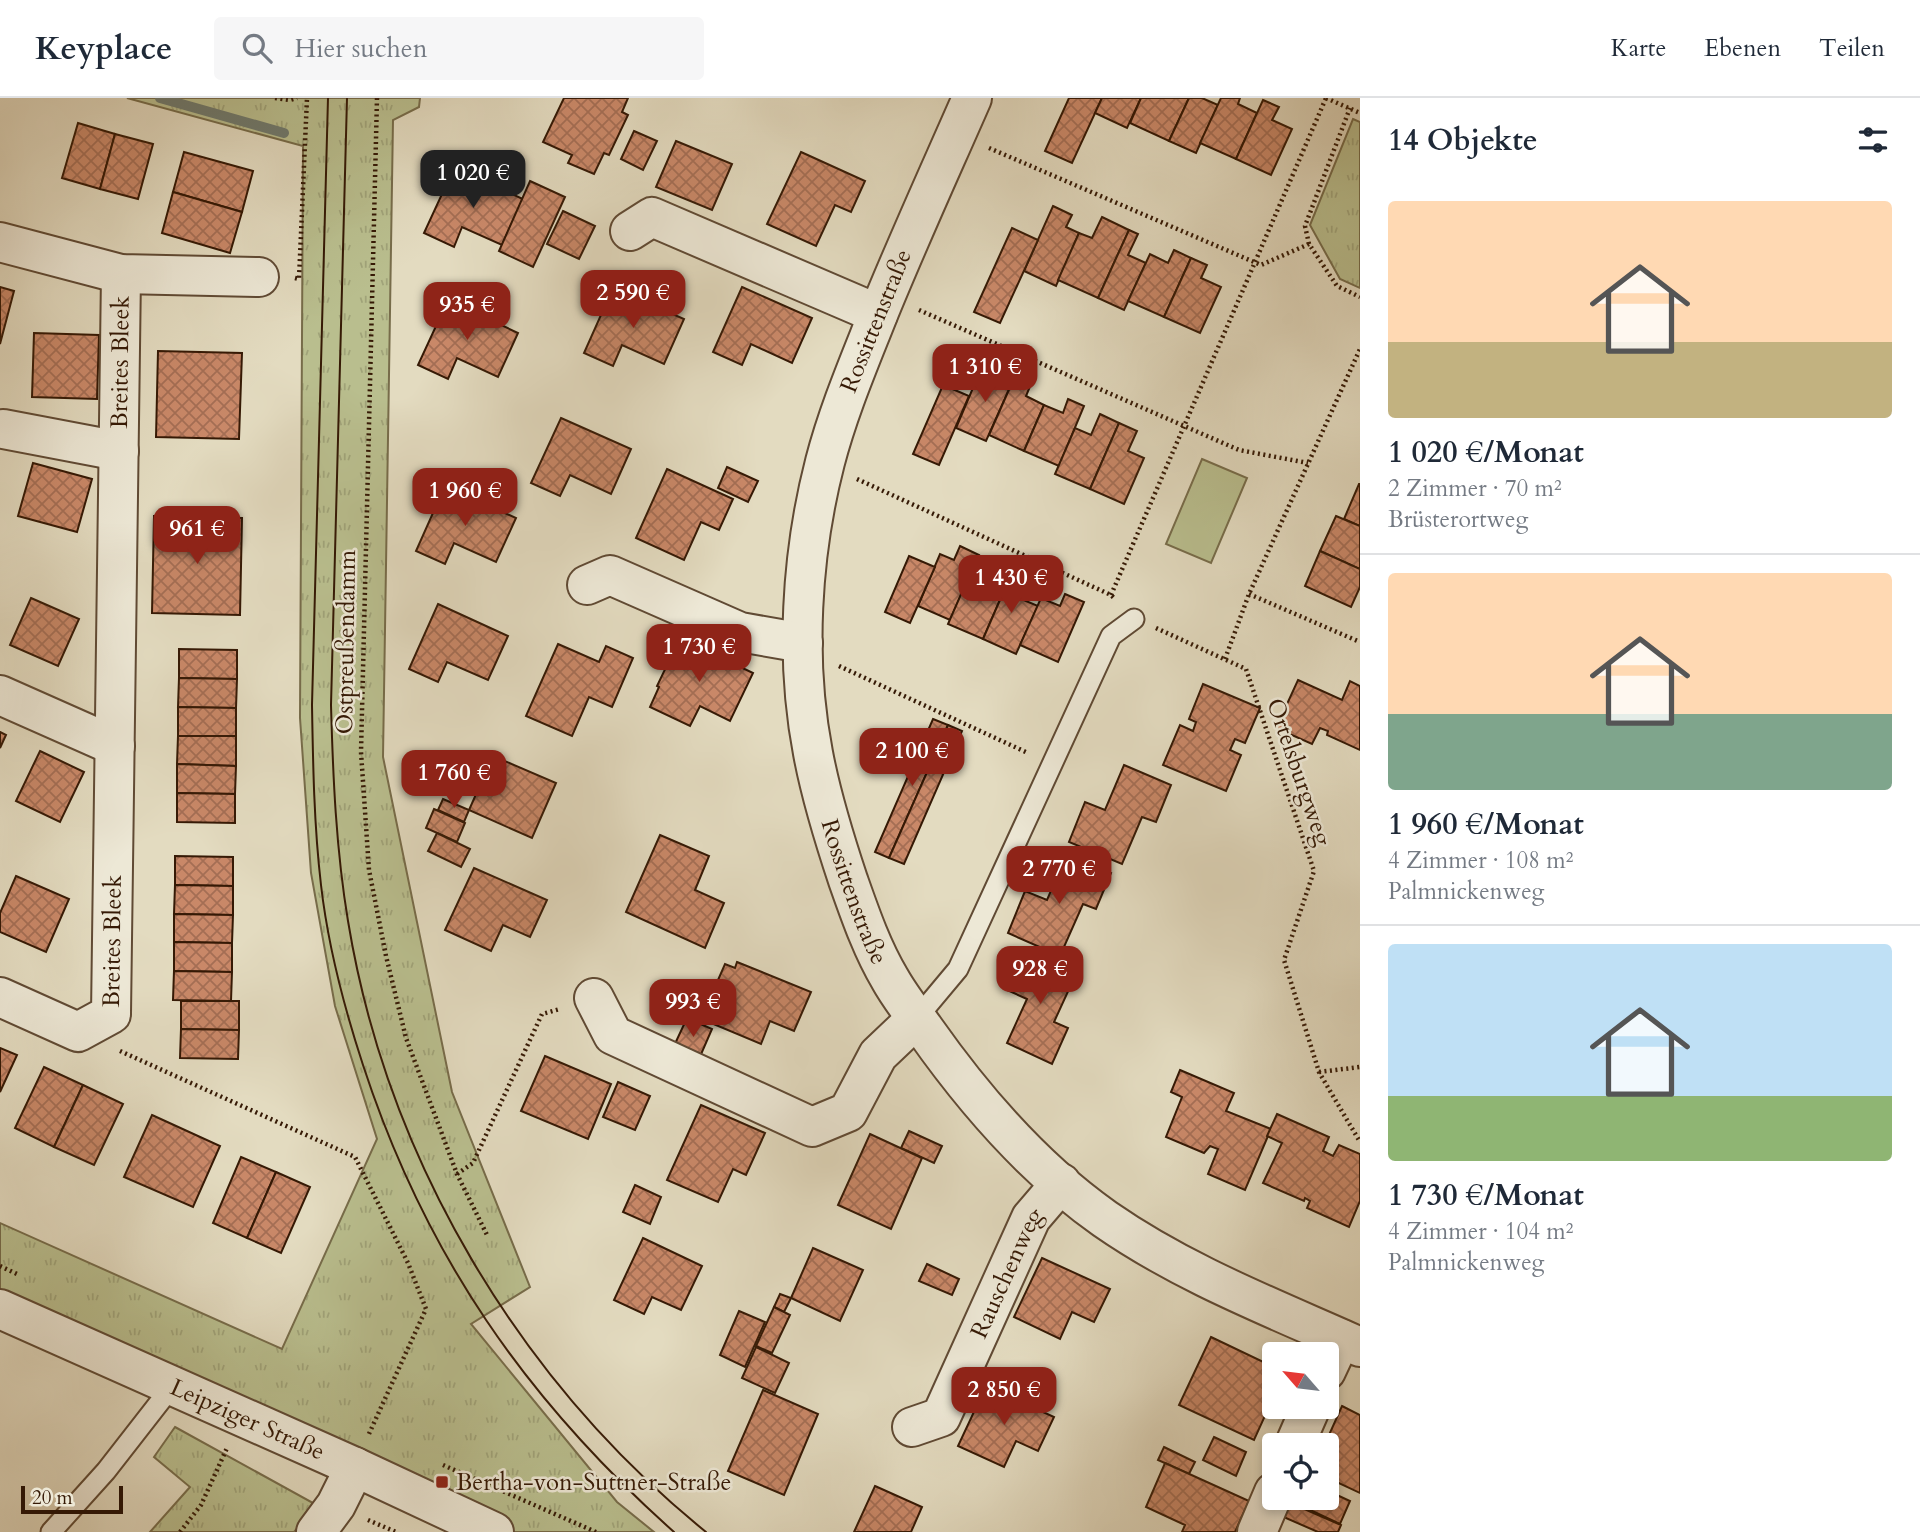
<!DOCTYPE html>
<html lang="de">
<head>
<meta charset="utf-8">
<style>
  body { margin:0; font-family:Cardo,serif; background:#f6f6f7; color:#1f2937; height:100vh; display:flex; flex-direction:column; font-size:26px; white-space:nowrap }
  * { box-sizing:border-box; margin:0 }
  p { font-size:23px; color:#747a83 }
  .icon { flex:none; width:38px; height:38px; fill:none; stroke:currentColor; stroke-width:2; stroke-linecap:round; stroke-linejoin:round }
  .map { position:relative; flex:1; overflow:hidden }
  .drawer { display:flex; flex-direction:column; background:#fff; width:560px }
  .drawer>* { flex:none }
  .needle { width:46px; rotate:298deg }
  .controls { position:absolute; left:1262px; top:1244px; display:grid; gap:14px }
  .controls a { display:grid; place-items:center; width:77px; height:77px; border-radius:7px; background:#fff; box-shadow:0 4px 10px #0003; font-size:35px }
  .scale { position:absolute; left:21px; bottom:18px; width:102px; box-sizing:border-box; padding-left:7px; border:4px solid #351905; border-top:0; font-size:19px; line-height:24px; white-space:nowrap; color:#351905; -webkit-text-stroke:5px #ede8d6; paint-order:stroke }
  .price { position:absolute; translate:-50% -60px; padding:0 16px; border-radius:14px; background:#8f2418; color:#fff; font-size:23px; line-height:46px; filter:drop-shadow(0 2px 4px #0008) }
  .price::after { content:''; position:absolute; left:50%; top:42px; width:21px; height:16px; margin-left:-10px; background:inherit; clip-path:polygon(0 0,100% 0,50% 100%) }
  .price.selected { background:#222; color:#fff }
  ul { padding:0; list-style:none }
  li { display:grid; align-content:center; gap:14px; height:371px; padding:0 28px }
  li+li { border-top:2px solid #e0e1e3 }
  li span { display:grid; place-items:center; height:217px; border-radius:7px; color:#555 }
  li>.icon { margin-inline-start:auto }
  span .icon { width:126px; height:126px; fill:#fffc; stroke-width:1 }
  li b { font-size:30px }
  h2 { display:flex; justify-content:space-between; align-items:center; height:84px; padding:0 28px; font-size:30px }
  header { display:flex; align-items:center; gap:42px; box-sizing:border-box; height:98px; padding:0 35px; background:#fff; border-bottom:2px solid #e0e1e3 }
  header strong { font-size:33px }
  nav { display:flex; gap:38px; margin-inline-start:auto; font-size:24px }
  .search { width:490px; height:63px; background:#f6f6f7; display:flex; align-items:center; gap:18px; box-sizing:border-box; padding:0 24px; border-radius:7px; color:#747a83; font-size:26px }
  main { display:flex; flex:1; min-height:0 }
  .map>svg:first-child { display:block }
  .grass { fill:#b9be8e; stroke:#776c4a; stroke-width:2 }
  .park { fill:url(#park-tufts); stroke:#776c4a; stroke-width:2 }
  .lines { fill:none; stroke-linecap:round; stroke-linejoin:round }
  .stream { stroke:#6f7a6e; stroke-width:10 }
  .building { fill:url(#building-cross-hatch); stroke:#351905; stroke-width:2 }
  .service-casing { stroke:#604a34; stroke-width:23 }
  .minor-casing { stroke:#604a34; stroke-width:42 }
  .tertiary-casing { stroke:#604a34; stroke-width:42 }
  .path { stroke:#351905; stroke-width:4.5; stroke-dasharray:2 3.5; stroke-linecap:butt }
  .service { stroke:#ede8d6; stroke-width:19 }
  .minor { stroke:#ede8d6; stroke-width:38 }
  .tertiary { stroke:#ede8d6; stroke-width:38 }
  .tram { stroke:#351905; stroke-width:2 }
  .poi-dot { fill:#8f2418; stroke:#ede8d6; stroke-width:2.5 }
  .labels { text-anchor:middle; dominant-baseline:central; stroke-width:5; stroke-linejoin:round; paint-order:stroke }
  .street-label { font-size:24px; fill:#351905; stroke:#ede8d6 }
  .poi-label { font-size:24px; fill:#351905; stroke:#ede8d6; text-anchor:start }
</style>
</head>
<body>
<header>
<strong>Keyplace</strong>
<div class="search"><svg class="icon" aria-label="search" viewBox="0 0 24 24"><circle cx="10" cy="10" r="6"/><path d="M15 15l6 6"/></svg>Hier suchen</div>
<nav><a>Karte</a><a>Ebenen</a><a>Teilen</a></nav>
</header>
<main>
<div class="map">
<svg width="1360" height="1434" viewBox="0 0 1360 1434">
  <defs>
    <pattern id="park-tufts" width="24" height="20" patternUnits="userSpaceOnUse" patternTransform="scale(1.75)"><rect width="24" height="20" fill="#b9be8e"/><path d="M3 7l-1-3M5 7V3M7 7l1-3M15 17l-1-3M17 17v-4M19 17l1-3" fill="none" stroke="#a0a379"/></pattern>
    <pattern id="building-cross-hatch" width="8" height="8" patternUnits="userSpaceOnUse" patternTransform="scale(1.75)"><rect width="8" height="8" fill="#c98868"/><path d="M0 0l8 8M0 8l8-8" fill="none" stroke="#a46e54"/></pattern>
  </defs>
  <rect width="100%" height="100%" fill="#e3dbc0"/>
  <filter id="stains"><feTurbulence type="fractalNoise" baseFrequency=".00286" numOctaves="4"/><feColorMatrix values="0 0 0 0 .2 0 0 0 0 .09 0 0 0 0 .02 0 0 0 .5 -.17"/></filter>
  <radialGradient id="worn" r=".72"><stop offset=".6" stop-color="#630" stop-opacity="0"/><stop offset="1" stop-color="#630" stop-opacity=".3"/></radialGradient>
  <polygon class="grass" points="1202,361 1247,380 1211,465 1166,446"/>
  <g class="park">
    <polygon points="127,0 420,0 419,9 393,22 383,659 452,994 530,1189 471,1226 617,1404 654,1434 457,1434 0,1203 0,1125 282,1251 377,1041 335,908 311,775 300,620 303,48"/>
    <polygon points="1353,21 1360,24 1360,190 1340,181 1310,127"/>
    <polygon points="175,1329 313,1405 307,1419 294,1434 150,1434 190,1389 154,1359"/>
  </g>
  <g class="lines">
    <polyline class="stream" points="160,0 284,35"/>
  </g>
  <g class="building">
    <polygon points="564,0 628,0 622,14 628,17 609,57 604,55 594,76 568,65 572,57 543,44"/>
    <polygon points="1069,0 1102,0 1072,65 1045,53"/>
    <polygon points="1102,0 1141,0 1127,30 1095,15"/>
    <polygon points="1141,0 1189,0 1169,43 1130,25"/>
    <polygon points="1189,0 1202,0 1218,7 1196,55 1169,43"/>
    <polygon points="1221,0 1240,0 1238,6 1257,15 1236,61 1200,45"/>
    <polygon points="1263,2 1279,9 1272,22 1292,31 1271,77 1236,61"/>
    <polygon points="78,25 115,36 100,91 62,80"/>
    <polygon points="634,33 657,43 643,72 621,61"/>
    <polygon points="115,36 153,46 138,101 100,91"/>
    <polygon points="676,43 732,66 712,112 656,89"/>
    <polygon points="184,54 253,73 242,114 173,94"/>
    <polygon points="801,54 865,83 851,114 835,107 816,148 767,126"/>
    <polygon points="454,70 523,101 502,147 462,129 454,149 424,135"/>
    <polygon points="530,83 565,99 533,169 499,153"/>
    <polygon points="173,94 242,114 230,155 162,135"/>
    <polygon points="1053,108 1072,117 1066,129 1079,135 1056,188 1024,173"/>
    <polygon points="563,113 595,128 579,161 547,146"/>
    <polygon points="1102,119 1129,132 1098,200 1058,182 1079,135 1092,140"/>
    <polygon points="1012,130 1038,142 1000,225 974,214"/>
    <polygon points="1129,132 1138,136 1128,157 1146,165 1124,212 1098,200"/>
    <polygon points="1174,152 1191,160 1164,219 1128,203 1150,156 1168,165"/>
    <polygon points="1191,160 1207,167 1201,180 1221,189 1200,235 1164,219"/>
    <polygon points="0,189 14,193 0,246"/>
    <polygon points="742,189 812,220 792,265 751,246 742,267 713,254"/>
    <polygon points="613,190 684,221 664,266 622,247 613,268 584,255"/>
    <polygon points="448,202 518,235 498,279 457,260 448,281 418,267"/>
    <polygon points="34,235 99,237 97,301 32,299"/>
    <polygon points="158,253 242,255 239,341 156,339"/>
    <polygon points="996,270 1015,278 986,343 956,330 978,278 990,283"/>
    <polygon points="1015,278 1031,286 1026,298 1044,307 1024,353 989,337"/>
    <polygon points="943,287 969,298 939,367 913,356"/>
    <polygon points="1068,301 1084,308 1059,368 1024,353 1044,307 1063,315"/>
    <polygon points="1100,316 1119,325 1090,391 1055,376 1075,330 1091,337"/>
    <polygon points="561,320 631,351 611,396 570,377 560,398 531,385"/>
    <polygon points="1119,325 1137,333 1128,353 1144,360 1124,406 1090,391"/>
    <polygon points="33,365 92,381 77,434 18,418"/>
    <polygon points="727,369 758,383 748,404 718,390"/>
    <polygon points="667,371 733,401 719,432 701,424 684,462 636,440"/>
    <polygon points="1359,386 1360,386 1360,428 1344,421"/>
    <polygon points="445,388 516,420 496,464 454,445 445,466 416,453"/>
    <polygon points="154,418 242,420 240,517 152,515"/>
    <polygon points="1336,418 1360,428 1360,471 1320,453"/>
    <polygon points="960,448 979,457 950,522 918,508 940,456 954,462"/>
    <polygon points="1320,453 1360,471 1360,489 1351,509 1305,488"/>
    <polygon points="909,458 935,469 910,525 885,514"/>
    <polygon points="993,463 1013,472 983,541 948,526 969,478 984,485"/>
    <polygon points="1013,472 1030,479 1021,501 1038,508 1016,556 983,541"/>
    <polygon points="1065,496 1084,504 1058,564 1020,547 1041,500 1060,508"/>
    <polygon points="31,500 79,521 58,568 10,547"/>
    <polygon points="438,506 508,538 488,582 447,564 438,584 409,571"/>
    <polygon points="680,540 753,575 730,623 700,608 690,628 650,609 659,589 657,588"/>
    <polygon points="558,546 599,564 606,548 633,560 612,609 589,599 572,638 526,618"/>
    <polygon points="179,551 237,552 237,581 179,580"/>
    <polygon points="179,580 237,581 236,610 178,609"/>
    <polygon points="1298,582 1342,602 1350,583 1360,588 1360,652 1327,637 1328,633 1320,630 1312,646 1276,630"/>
    <polygon points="1203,586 1260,610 1245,645 1235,641 1230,652 1241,657 1226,693 1163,667 1180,627 1193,633 1196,624 1189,621"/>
    <polygon points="178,609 236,610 236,638 178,638"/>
    <polygon points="933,621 948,627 889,760 875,754"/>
    <polygon points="948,627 962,633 904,766 889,760"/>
    <polygon points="0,634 6,637 0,650"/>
    <polygon points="178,638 236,638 236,668 177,666"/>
    <polygon points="40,653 84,674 60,724 16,703"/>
    <polygon points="493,658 556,685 532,740 469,712"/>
    <polygon points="177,666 236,668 235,696 177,695"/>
    <polygon points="1124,667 1171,687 1156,724 1142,719 1122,766 1069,744 1085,704 1105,712"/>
    <polygon points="177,695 235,696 235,725 177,724"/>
    <polygon points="443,701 469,712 464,724 438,712"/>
    <polygon points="434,711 465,725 457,744 426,730"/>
    <polygon points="437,735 470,751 461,769 428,753"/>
    <polygon points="660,737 709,758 695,792 724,805 705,850 626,814"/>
    <polygon points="1067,756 1111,775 1096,811 1083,806 1060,858 1008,835 1025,793 1047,802"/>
    <polygon points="175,758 233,759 233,788 175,787"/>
    <polygon points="474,770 547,802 530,839 503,827 491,853 445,832"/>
    <polygon points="16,778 69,801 46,854 0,834 0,815"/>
    <polygon points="175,787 233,788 233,817 174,816"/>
    <polygon points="174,816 233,817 232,845 174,844"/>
    <polygon points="174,844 232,845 232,874 174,873"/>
    <polygon points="1025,853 1076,876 1054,924 1068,930 1052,966 1007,945 1027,901 1007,892"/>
    <polygon points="737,864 811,894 794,933 770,923 761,946 711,925 714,919 704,914 725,866 735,870"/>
    <polygon points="174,873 232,874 231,903 173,902"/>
    <polygon points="181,903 239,903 239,932 181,931"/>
    <polygon points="687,920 712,931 699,961 673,950"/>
    <polygon points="181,931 239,932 238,961 180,960"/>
    <polygon points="0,950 17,957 0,994"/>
    <polygon points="545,958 611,986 588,1041 521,1013"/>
    <polygon points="44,969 83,987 54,1049 15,1030"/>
    <polygon points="1180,972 1234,995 1226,1013 1271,1031 1245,1092 1208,1076 1218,1051 1210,1048 1204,1055 1166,1039 1182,999 1171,994"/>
    <polygon points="618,984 650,998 635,1032 603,1019"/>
    <polygon points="83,987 123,1006 94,1067 54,1049"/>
    <polygon points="701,1007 765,1035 746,1077 733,1071 718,1104 667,1082"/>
    <polygon points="1277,1016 1329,1039 1323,1053 1333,1058 1339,1047 1360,1056 1360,1103 1349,1129 1307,1110 1310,1103 1305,1100 1304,1103 1263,1085 1282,1045 1267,1038"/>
    <polygon points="152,1017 220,1048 193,1109 124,1079"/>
    <polygon points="909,1033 942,1048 934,1065 901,1050"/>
    <polygon points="870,1036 922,1060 891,1131 838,1107"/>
    <polygon points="241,1059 276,1074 247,1140 213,1125"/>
    <polygon points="276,1074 310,1089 281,1155 247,1140"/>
    <polygon points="635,1087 661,1099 650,1126 623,1114"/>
    <polygon points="643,1140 702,1168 681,1212 652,1199 644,1216 614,1202"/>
    <polygon points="813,1150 863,1172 840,1223 791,1200"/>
    <polygon points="1042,1160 1110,1191 1094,1224 1072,1214 1060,1241 1014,1219"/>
    <polygon points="927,1166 959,1181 952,1197 919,1183"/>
    <polygon points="780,1196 791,1200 784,1214 774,1209"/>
    <polygon points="774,1209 790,1217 772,1255 756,1248"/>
    <polygon points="739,1213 765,1224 745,1269 720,1257"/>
    <polygon points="1211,1239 1274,1269 1274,1298 1254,1342 1179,1307"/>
    <polygon points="756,1249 789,1265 775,1295 742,1280"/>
    <polygon points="986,1288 1054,1319 1038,1353 1016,1343 1004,1369 958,1348"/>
    <polygon points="763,1292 818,1316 784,1397 728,1373"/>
    <polygon points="1342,1308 1360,1317 1360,1395 1326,1379 1326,1348 1324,1348"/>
    <polygon points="1214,1339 1246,1354 1236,1378 1203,1362"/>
    <polygon points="1164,1349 1195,1364 1189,1376 1158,1362"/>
    <polygon points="1165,1365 1249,1403 1235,1434 1182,1434 1185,1427 1146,1409"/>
    <polygon points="875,1388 922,1409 911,1434 854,1434"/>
    <polygon points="1326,1392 1350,1403 1340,1426 1308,1411 1313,1400 1326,1400"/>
    <polygon points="1286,1403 1341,1427 1338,1434 1318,1434 1279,1417"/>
  </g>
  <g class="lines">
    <g class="service-casing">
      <g id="service">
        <polyline points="917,920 958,871 1111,538 1134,521"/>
        <polyline points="51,1434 106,1373 173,1287"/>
      </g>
    </g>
    <g class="minor-casing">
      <g id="minor">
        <path id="s1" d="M972,0C940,73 907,145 877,219C858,267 838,314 825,364C801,457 795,562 813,655C821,698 834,740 848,782C860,816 872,851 890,881C900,899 913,915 925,932C975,1003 1034,1071 1105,1121C1184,1176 1273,1210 1360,1249"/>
        <polyline points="630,133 652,119 878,216"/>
        <polyline points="0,144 121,176 259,179"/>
        <polyline points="3,331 119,353"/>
        <polyline points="587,487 610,477 740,534 803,545"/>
        <polyline points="0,597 115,648"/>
        <path id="s2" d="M0,899L78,934L111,916L121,176"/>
        <polyline points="594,900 613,937 812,1029 848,1014 878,957 917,920"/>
        <polyline points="1326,1273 1341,1241"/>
        <path id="s3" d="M912,1329L941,1319L1031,1120L1061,1085"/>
        <polyline points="1294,1348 1311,1309"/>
        <polyline points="316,1434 336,1407 355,1369"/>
        <polyline points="1257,1434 1274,1394"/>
      </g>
    </g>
    <g class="tertiary-casing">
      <g id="tertiary">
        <path id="s4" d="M0,1211L355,1369L494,1434"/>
      </g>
    </g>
    <g class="path">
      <polyline points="275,0 290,2 297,0"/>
      <polyline points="377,0 361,654 369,772 386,858 406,940 457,1076 487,1137"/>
      <polyline points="1326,0 1360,15"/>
      <polyline points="989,50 1261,167 1309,146 1337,188 1360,199"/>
      <polyline points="1309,146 1305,128 1350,10"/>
      <polyline points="295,180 299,181 307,0"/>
      <polyline points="919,212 1239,352 1308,365"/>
      <polyline points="857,381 1111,497 1115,501"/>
      <polyline points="1249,496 1360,544"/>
      <polyline points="1111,497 1326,0"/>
      <polyline points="1156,530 1246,571 1314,773 1284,862 1319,974 1360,1044"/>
      <polyline points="1225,561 1249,496 1360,251"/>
      <polyline points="839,568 1028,655"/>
      <polyline points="120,953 355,1059 408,1165 426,1211 368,1338"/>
      <polyline points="1319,974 1360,969"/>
      <polyline points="457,1076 473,1065 542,916 560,911"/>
      <polyline points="0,1168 17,1176"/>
      <polyline points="443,1367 596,1434"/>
      <polyline points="368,1422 396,1434"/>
      <polyline points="180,1434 201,1407 227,1350"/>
    </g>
    <use href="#service" class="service"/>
    <use href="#minor" class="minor"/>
    <use href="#tertiary" class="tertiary"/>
    <g class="tram">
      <path d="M328,0L312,607C313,667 314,727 321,787C328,848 344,909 363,967C425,1157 526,1302 674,1434"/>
      <path d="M347,0L331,607C333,679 336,751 348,823C387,1061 519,1283 706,1434"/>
    </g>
  </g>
  <rect class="poi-dot" x="435" y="1377" width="14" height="14" rx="3.5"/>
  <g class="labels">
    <g class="street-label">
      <text transform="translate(876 223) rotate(-68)">Rossittenstraße</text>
      <text stroke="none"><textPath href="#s2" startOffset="775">Breites Bleek</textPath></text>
      <text transform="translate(346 544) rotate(-89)">Ostpreußendamm</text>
      <text transform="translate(1299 674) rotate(71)">Ortelsburgweg</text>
      <text stroke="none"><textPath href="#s1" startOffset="831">Rossittenstraße</textPath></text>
      <text stroke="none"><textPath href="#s2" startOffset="196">Breites Bleek</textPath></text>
      <text stroke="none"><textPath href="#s3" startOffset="189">Rauschenweg</textPath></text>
      <text stroke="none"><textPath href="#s4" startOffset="271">Leipziger Straße</textPath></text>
    </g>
    <g class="poi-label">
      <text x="456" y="1384">Bertha-von-Suttner-Straße</text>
    </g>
  </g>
  <rect width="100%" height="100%" filter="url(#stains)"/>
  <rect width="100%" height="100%" fill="url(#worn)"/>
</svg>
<div class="controls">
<a><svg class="needle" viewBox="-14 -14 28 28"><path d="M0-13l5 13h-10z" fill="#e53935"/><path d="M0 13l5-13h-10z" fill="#747a83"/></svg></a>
<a><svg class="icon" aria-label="locate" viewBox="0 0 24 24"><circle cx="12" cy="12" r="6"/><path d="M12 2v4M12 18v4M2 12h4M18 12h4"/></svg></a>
</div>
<div class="scale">20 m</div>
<b class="price selected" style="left:473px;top:112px">1 020 €</b>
<b class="price" style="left:633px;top:232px">2 590 €</b>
<b class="price" style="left:467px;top:244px">935 €</b>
<b class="price" style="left:985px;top:306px">1 310 €</b>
<b class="price" style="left:465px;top:430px">1 960 €</b>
<b class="price" style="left:197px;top:468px">961 €</b>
<b class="price" style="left:1011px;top:517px">1 430 €</b>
<b class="price" style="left:699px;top:586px">1 730 €</b>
<b class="price" style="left:912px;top:690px">2 100 €</b>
<b class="price" style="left:454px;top:712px">1 760 €</b>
<b class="price" style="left:1059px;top:808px">2 770 €</b>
<b class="price" style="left:1040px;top:908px">928 €</b>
<b class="price" style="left:693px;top:941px">993 €</b>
<b class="price" style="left:1004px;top:1329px">2 850 €</b>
</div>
<section class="drawer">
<h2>14 Objekte<svg class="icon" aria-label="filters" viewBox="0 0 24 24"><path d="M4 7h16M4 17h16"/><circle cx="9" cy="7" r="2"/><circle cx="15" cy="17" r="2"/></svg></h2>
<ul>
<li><span style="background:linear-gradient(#ffd9b3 65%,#c2b280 0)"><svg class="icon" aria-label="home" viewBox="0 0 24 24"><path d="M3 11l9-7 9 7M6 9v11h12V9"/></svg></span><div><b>1 020 €/Monat</b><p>2 Zimmer · 70 m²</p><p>Brüsterortweg</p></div></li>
<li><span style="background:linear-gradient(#ffd9b3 65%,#7fa58c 0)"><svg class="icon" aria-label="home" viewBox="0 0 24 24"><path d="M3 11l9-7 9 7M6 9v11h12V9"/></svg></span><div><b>1 960 €/Monat</b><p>4 Zimmer · 108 m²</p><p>Palmnickenweg</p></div></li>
<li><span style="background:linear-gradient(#bfe0f5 70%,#8fb573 0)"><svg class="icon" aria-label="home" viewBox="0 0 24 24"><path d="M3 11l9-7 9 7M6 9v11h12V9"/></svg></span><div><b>1 730 €/Monat</b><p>4 Zimmer · 104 m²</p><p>Palmnickenweg</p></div></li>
</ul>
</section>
</main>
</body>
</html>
